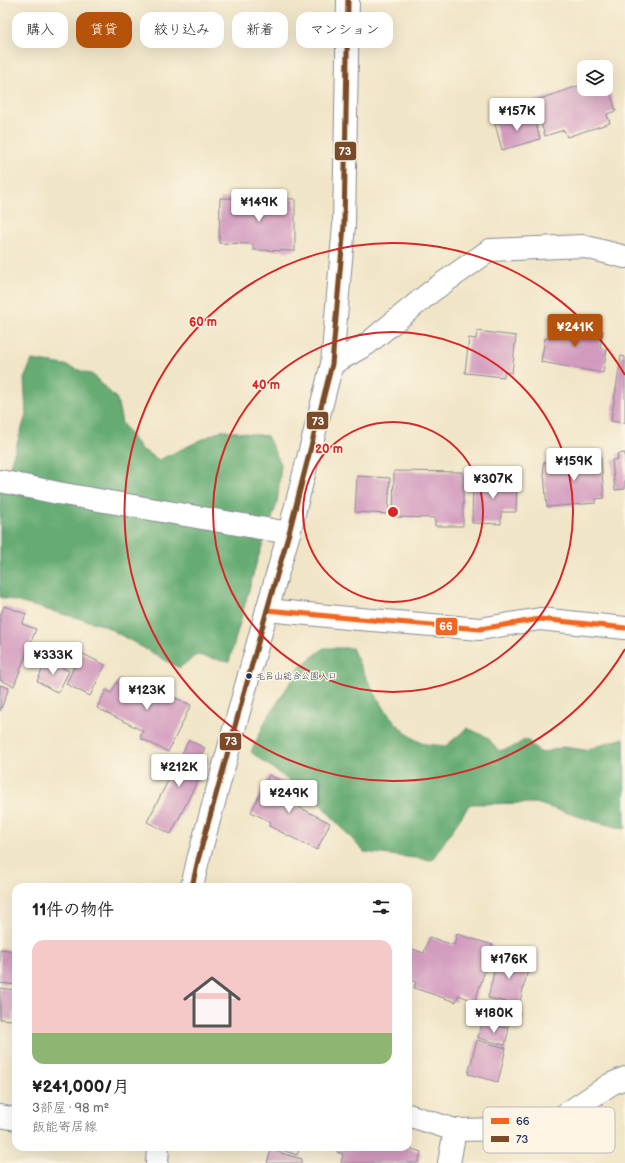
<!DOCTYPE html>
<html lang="ja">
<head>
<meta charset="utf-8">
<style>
  body { margin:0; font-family:"Balsamiq Sans","Klee One",sans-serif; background:#f6f6f6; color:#202124; height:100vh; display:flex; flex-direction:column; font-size:15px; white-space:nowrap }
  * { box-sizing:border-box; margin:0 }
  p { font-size:13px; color:#757577 }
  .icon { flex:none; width:22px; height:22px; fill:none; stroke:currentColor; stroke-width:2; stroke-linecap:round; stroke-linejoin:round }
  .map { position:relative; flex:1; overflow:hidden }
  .side { position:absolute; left:12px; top:883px; width:400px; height:268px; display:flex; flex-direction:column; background:#fff; border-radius:12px; box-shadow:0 4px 16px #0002 }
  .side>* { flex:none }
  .hud { position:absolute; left:12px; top:12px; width:400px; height:36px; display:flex; gap:8px }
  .tools { position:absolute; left:577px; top:60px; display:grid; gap:8px }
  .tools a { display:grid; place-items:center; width:36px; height:36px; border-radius:8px; background:#fff; box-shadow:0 4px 16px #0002; font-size:20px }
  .price { position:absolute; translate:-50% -34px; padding:0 9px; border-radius:4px; background:#fff; color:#222; font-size:13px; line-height:26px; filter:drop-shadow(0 1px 2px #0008) }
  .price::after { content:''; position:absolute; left:50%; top:24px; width:12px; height:9px; margin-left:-6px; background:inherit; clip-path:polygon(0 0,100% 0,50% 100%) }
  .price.selected { background:#b45309; color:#fff }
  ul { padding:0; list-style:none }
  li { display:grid; align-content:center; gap:8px; height:212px; padding:0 20px }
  li span { display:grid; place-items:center; height:124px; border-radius:12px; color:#555 }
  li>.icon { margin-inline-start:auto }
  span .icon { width:72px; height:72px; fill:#fffc; stroke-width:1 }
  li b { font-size:17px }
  h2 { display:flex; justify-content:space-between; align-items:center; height:48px; padding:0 20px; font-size:17px }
  .tag { padding:0 14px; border-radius:12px; background:#fff; box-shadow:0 4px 16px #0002; font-size:14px; line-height:36px }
  .tag.selected { background:#b45309; color:#fff }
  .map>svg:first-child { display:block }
  .forest { fill:#65ab72; stroke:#406d68 }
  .building { fill:#d29abe }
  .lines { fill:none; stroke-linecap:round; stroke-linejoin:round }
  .minor-casing { stroke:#868a92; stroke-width:24 }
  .primary-casing { stroke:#868a92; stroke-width:24 }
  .minor { stroke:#fff; stroke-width:22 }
  .primary { stroke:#fff; stroke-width:22 }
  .bus-1-casing { stroke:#fcf5e5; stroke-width:8 }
  .bus-2-casing { stroke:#fcf5e5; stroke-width:8 }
  .bus-1 { stroke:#f26522; stroke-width:5 }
  .bus-2 { stroke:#7a4b2a; stroke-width:5 }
  .ring { fill:none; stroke:#d62828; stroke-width:2 }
  .bus-dot { fill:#1b2f5e; stroke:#fcf5e5; stroke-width:1.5 }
  .labels { text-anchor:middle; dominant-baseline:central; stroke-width:3; stroke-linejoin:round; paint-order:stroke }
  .bus-label { font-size:9px; fill:#1b2f5e; stroke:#fcf5e5; text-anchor:start }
  .key { fill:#fcf5e5; stroke:#b8babc; stroke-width:1 }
  .key-label { font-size:11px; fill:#1b2f5e }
  .centre { fill:#d62828; stroke:#fcf5e5; stroke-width:2 }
  .ring-label { font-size:12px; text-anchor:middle; font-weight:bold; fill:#d62828; stroke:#fcf5e5; stroke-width:3; stroke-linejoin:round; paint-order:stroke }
  .line-badge { stroke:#fcf5e5; stroke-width:1.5 }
  .badge-label { font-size:11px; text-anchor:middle; font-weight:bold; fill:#fff }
</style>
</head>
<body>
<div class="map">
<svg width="625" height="1163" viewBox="0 0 625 1163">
  <rect width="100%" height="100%" fill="#fcf5e5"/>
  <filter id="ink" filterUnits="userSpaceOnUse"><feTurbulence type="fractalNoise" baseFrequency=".025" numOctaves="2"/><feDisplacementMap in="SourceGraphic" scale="8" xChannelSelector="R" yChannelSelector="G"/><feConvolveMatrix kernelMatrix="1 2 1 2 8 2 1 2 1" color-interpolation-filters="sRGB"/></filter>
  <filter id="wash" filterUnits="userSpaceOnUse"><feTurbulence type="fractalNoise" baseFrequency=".012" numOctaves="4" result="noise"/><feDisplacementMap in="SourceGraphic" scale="16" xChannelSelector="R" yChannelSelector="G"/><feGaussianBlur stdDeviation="0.9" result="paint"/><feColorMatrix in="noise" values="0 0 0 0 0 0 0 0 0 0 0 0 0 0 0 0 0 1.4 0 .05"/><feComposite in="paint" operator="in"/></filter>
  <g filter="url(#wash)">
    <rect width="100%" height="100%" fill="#f1e5c7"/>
    <g class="forest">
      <polygon points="32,360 65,365 93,375 117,399 122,423 141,449 159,460 222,430 267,436 281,464 277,504 257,561 229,662 197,655 179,668 103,625 0,597 0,470 8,472 26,415 24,379"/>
      <path d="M324,648H352C366,678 389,729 422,743C428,745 439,745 446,746L467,728L487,737L499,751L513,747L526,739L541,753L563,747L585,750L624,738L625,829L593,821L536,803L470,804L432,860L364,852L321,805L251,752L266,720L301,666Z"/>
    </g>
    <g id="blocks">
      <g class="building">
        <polygon points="606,81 616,111 607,114 610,123 567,137 564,130 545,136 534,101 584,84 584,89 606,89"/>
        <polygon points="533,114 540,139 502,150 495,124"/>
        <polygon points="220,198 295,199 295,251 253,250 253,244 219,243"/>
        <polygon points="553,322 603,331 600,348 607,349 603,373 541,362 545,338 550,339"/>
        <polygon points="477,331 516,336 512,373 504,372 504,377 465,373 469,338 476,339"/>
        <polygon points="621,356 625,357 625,423 611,421"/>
        <polygon points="625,453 625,489 615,490 612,460 618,459 617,454"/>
        <polygon points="601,458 604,498 596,499 596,503 547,507 543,463"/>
        <polygon points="394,471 463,472 463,526 435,526 435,518 393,517"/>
        <polygon points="357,476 390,478 388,514 355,512"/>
        <polygon points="473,480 517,481 516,512 501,512 501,524 472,523"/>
        <polygon points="4,606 26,614 22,624 36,629 14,686 0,680 0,616"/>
        <polygon points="81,653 105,665 90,696 66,684"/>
        <polygon points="47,660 69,671 58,693 37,681"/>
        <polygon points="119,679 141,690 143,684 155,690 159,681 175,688 171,696 191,705 168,752 140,738 143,731 97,708 106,690 111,693"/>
        <polygon points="0,685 9,688 0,711"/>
        <polygon points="189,740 205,748 201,756 208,760 171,834 147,822"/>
        <polygon points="269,775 298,789 291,803 330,823 317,850 269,826 271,822 251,812"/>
        <polygon points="457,934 493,945 475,1001 458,995 456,1002 414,988 416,982 408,979 409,948 424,953 429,937 454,945"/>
        <polygon points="0,949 16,951 16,985 0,983"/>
        <polygon points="498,955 530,962 519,1005 488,998"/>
        <polygon points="0,988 16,990 16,1013 13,1012 13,1020 0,1019"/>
        <polygon points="482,1003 520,1012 518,1022 509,1020 508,1027 478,1019"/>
        <polygon points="482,1022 509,1029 505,1045 478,1038"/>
        <polygon points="477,1040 506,1048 498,1082 468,1074"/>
        <polygon points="273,1147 300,1147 297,1155"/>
        <polygon points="339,1147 407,1147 421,1152 418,1163 341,1163 343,1154 337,1152"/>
        <polygon points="271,1150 302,1159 301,1163 267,1163"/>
      </g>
    </g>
  </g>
  <g filter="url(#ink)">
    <use href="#blocks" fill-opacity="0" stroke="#868a92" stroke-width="1"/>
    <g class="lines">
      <g class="minor-casing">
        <g id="minor">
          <polyline points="332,364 367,344 432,291 490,250 582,246 625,257"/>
          <polyline points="0,481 58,493 289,533"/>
          <polyline points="267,610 348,618 480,629 540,619 625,628"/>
          <polyline points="408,1115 455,1130 516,1129 554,1122 611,1084 625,1078"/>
          <polyline points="0,1116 16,1119"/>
          <polyline points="449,1163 455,1130"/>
        </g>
      </g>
      <g class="primary-casing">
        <g id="primary">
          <polyline points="192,887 198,860 267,610 289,533 332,364 344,225 348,0"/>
          <polyline points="157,1163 158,1147"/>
        </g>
      </g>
      <use href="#minor" class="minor"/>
      <use href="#primary" class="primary"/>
      <g class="bus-1-casing">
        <polyline id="bus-1" points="267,610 348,618 480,629 540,619 625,628"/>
      </g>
      <g class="bus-2-casing">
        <polyline id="bus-2" points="192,887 198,860 267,610 289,533 332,364 344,225 348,0"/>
      </g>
      <use href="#bus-1" class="bus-1"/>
      <use href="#bus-2" class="bus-2"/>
    </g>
  </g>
  <g class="ring">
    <circle cx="393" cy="512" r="90"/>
    <circle cx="393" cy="512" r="180"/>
    <path d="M625 649A269 269 0 1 1 625 375"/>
  </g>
  <circle class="bus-dot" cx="249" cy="676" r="3.5"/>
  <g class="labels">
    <g class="bus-label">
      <text x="256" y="676">毛呂山総合公園入口</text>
    </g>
  </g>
  <rect x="483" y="1107" width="132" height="46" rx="6" class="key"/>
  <rect x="491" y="1118" width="18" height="6" fill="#f26522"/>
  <rect x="491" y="1136" width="18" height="6" fill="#7a4b2a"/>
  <g class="key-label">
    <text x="516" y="1125">66</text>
    <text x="516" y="1143">73</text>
  </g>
  <circle cx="393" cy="512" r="6" class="centre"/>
  <g class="ring-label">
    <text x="203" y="326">60 m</text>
    <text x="266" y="389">40 m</text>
    <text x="329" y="453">20 m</text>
  </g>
  <g class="line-badge">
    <rect x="334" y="141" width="23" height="20" rx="4" fill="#7a4b2a"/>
    <rect x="306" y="411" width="23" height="19" rx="4" fill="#7a4b2a"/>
    <rect x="435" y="617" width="23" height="19" rx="4" fill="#f26522"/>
    <rect x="219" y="732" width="23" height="19" rx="4" fill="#7a4b2a"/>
  </g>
  <g class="badge-label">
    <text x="345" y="155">73</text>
    <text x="318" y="425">73</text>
    <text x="446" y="630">66</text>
    <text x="231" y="745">73</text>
  </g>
</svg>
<div class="tools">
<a><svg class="icon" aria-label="layers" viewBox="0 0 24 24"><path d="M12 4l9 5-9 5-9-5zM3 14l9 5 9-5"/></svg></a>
</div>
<b class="price" style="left:517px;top:132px">¥157K</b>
<b class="price" style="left:259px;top:223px">¥149K</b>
<b class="price selected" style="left:575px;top:348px">¥241K</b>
<b class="price" style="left:574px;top:482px">¥159K</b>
<b class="price" style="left:493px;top:500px">¥307K</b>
<b class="price" style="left:53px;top:676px">¥333K</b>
<b class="price" style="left:147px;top:711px">¥123K</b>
<b class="price" style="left:179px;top:788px">¥212K</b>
<b class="price" style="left:289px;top:814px">¥249K</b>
<b class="price" style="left:509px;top:980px">¥176K</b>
<b class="price" style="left:494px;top:1034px">¥180K</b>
<div class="hud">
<a class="tag">購入</a>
<a class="tag selected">賃貸</a>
<a class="tag">絞り込み</a>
<a class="tag">新着</a>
<a class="tag">マンション</a>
</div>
<section class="side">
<h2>11件の物件<svg class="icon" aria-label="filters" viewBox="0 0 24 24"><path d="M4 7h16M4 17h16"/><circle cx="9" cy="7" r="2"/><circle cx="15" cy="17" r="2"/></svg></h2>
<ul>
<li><span style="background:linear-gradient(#f6c9c9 75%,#8fb573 0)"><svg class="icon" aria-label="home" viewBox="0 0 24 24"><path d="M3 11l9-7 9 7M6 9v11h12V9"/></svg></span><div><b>¥241,000/月</b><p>3部屋 · 98 m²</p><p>飯能寄居線</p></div></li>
</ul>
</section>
</div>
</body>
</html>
